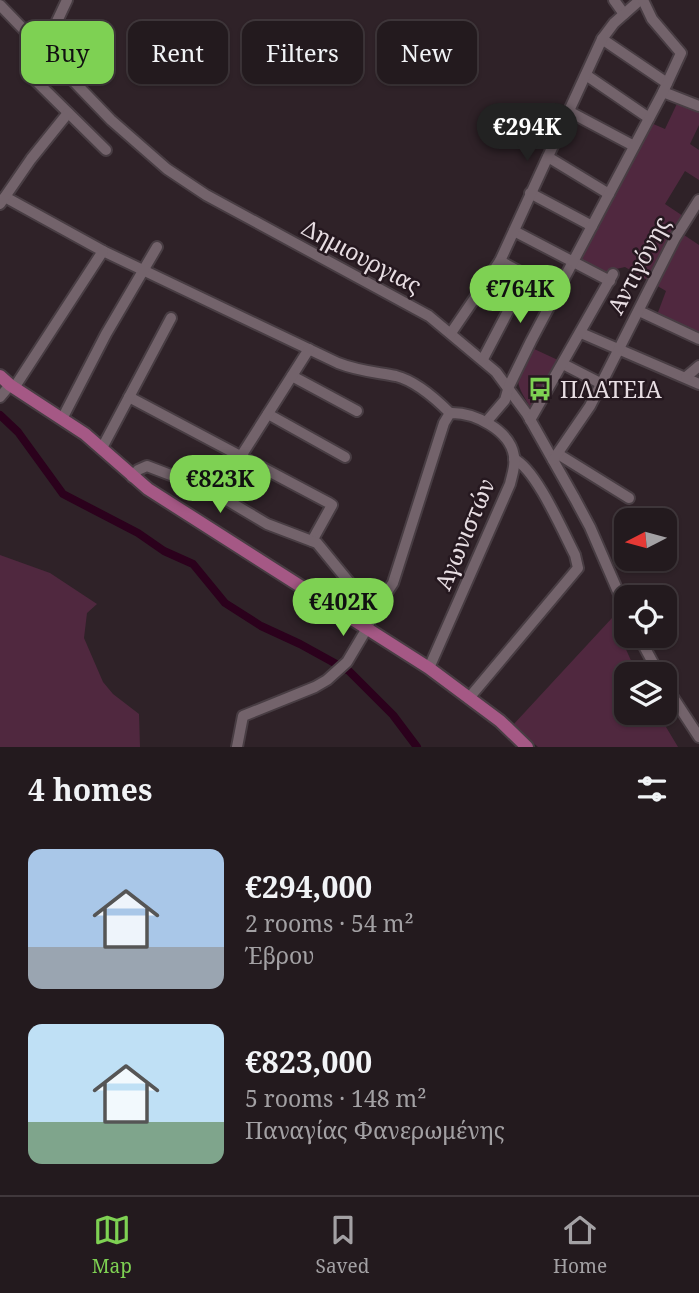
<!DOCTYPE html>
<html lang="en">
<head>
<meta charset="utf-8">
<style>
  body { margin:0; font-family:"Noto Serif",serif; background:#2f272b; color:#f1f3f6; height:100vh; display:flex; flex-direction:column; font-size:26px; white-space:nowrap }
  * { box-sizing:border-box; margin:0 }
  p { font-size:23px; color:#a3a1a4 }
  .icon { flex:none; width:38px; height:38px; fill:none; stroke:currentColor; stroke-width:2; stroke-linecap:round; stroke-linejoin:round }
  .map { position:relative; height:747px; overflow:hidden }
  .panel { display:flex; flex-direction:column; background:#231a1e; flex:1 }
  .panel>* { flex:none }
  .hud { position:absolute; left:21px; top:21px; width:658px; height:63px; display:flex; gap:14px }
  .needle { width:46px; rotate:264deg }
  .buttons { position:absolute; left:614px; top:508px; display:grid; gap:14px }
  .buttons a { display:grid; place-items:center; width:63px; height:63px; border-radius:14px; background:#231a1e; box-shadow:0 2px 5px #0004,0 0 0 2px #40383c; font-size:35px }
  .price { position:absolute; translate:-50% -60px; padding:0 16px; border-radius:24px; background:#7ed153; color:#111; font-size:23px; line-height:46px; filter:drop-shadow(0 2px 4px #0008) }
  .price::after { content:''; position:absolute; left:50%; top:42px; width:21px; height:16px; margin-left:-10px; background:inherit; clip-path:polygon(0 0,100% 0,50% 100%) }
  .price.current { background:#222; color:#fff }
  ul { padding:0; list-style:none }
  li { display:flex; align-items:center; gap:21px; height:175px; padding:0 28px }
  li span { display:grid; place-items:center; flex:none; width:196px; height:140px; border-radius:14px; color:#555 }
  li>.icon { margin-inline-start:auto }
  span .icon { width:84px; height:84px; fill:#fffc; stroke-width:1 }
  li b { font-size:30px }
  h2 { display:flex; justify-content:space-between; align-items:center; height:84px; padding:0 28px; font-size:30px }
  .tag { padding:0 24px; border-radius:14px; background:#231a1e; box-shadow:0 2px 5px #0004,0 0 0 2px #40383c; font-size:24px; line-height:63px }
  .tag.current { background:#7ed153; color:#111 }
  .tabs { display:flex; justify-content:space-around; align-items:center; height:98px; border-top:2px solid #40383c; background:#231a1e; font-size:19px; color:#a3a1a4 }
  .tabs a { display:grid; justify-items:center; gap:4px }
  .tabs .current { color:#7ed153 }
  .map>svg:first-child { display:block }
  .green { fill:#50283f }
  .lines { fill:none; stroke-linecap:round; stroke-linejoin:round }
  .canal { stroke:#2b011c; stroke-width:8 }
  .minor-casing { stroke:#483d43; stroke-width:14 }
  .major-casing { stroke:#483d43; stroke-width:16 }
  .minor { stroke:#73636b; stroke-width:10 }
  .major { stroke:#a55885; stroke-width:12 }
  .labels { text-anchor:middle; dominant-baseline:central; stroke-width:5; stroke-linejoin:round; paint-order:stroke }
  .street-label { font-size:23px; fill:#e7dde2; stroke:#25181f }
  .poi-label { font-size:23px; fill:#e7dde2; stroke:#25181f; text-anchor:start }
</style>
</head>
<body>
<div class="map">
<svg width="699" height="747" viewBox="0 0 699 747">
  <rect width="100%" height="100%" fill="#2f2228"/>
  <g class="green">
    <polygon points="682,93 699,101 699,125 690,144 699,150 699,180 685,171 665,204 683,216 675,229 699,245 699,335 657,315 666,291 625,267 612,270 609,276 581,260 651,123 665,129"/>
    <path d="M532,348L560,361L532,410C512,377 515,382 532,348Z"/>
    <polygon points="0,555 50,573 97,604 87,613 84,638 103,682 113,694 139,714 140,747 0,747"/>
    <polygon points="612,618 637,674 626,674 626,712 657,712 678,747 538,747 513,725"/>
  </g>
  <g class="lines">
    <polyline class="canal" points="0,415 18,432 63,494 138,533 164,551 193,564 225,603 261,626 300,644 349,671 393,715 417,747"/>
    <g class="minor-casing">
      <g id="minor">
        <polyline points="614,0 624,14"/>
        <polyline points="0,5 111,120 167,169 206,195 429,316 496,372 527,414 575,499 590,527 626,610"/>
        <polyline points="602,39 667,83"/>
        <polyline points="43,51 67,0"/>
        <polyline points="586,75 649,118"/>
        <polyline points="36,81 106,150"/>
        <polyline points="663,92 699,106"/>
        <polyline points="570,112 634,146"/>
        <polyline points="548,157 609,194"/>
        <polyline points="530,193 592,226"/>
        <path d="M5,197L103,251L338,363C358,371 375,372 396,376C416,381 436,399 450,413"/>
        <polyline points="0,204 31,159 68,113"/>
        <polyline points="514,231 610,281"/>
        <polyline points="500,261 557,292"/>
        <polyline points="639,311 699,339"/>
        <polyline points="451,333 500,261 602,39 614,23 640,0"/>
        <polyline points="581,333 699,384"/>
        <polyline points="483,359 527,275"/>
        <polyline points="563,364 600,383"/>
        <polyline points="292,376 357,411"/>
        <polyline points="686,377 699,366"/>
        <polyline points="14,388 103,251"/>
        <polyline points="0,397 10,385"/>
        <polyline points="129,397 329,503 332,505 312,541"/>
        <polyline points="268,414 345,457"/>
        <polyline points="62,419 106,334 157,247"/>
        <polyline points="530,420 613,274"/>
        <polyline points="487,421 505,400 509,386 531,341 663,92 681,53 652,19 643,0"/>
        <polyline points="102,448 171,318"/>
        <polyline points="558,454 629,498"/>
        <polyline points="553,460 590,406 675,238 699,200"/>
        <polyline points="132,477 138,470 147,466 210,490 267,524 317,543 358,593 375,610"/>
        <polyline points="217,494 309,349"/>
        <polyline points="638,635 659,674"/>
        <polyline points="665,685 699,737"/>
        <path d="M469,698L578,568L575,555C563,532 536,469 514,459"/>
        <path d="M237,747L243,716L315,687L327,680L347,662L366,630L375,610L393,583L444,423L450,413C474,412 510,430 514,456C516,465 512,475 510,484L429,668"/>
      </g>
    </g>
    <g class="major-casing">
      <polyline id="major" points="0,376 10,385 85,434 148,489 429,668 500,721 527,747"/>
    </g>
    <use href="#minor" class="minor"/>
    <use href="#major" class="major"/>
  </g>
  <defs>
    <g id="bus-bare" transform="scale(1.89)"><path d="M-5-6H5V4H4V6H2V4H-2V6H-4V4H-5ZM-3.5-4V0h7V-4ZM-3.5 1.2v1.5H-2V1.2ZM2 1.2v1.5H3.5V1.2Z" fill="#7ed153" stroke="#25181f" stroke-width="2.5" paint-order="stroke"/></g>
  </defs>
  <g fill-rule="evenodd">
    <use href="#bus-bare" x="540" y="389"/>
  </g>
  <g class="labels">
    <g class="street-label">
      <text transform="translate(362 256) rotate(28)">Δημιουργιας</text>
      <text transform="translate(638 265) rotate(-62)">Αντιγόνης</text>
      <text transform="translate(464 534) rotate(-67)">Αγωνιστών</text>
    </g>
    <g class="poi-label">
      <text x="560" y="389">ΠΛΑΤΕΙΑ</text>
    </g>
  </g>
</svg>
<div class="buttons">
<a><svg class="needle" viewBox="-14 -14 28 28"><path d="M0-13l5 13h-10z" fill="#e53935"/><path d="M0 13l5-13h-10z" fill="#a3a1a4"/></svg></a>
<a><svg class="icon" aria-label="locate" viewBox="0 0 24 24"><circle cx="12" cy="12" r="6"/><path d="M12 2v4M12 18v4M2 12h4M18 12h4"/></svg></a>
<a><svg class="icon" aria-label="layers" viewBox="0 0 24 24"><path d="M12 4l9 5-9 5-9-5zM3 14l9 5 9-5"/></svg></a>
</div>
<b class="price current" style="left:527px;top:163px">€294K</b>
<b class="price" style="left:520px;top:325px">€764K</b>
<b class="price" style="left:220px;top:515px">€823K</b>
<b class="price" style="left:343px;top:638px">€402K</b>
<div class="hud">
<a class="tag current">Buy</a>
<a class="tag">Rent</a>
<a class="tag">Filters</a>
<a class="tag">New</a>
</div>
</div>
<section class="panel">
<h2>4 homes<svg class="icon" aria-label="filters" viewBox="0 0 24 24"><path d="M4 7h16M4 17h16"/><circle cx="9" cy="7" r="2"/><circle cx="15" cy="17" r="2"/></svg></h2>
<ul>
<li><span style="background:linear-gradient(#a9c7e8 70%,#9aa5b1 0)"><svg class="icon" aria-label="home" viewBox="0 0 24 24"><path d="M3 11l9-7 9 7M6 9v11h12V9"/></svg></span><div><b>€294,000</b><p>2 rooms · 54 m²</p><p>Έβρου</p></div></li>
<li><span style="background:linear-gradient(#bfe0f5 70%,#7fa58c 0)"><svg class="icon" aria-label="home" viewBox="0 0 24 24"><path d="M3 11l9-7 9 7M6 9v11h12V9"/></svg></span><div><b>€823,000</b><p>5 rooms · 148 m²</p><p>Παναγίας Φανερωμένης</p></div></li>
</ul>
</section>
<nav class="tabs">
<a class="current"><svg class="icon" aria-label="map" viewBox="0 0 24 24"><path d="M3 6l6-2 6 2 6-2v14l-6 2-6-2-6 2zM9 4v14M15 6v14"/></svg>Map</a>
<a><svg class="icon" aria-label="saved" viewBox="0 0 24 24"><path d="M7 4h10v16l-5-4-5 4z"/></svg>Saved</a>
<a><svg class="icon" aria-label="home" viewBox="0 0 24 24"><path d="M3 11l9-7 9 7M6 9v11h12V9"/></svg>Home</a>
</nav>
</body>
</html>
